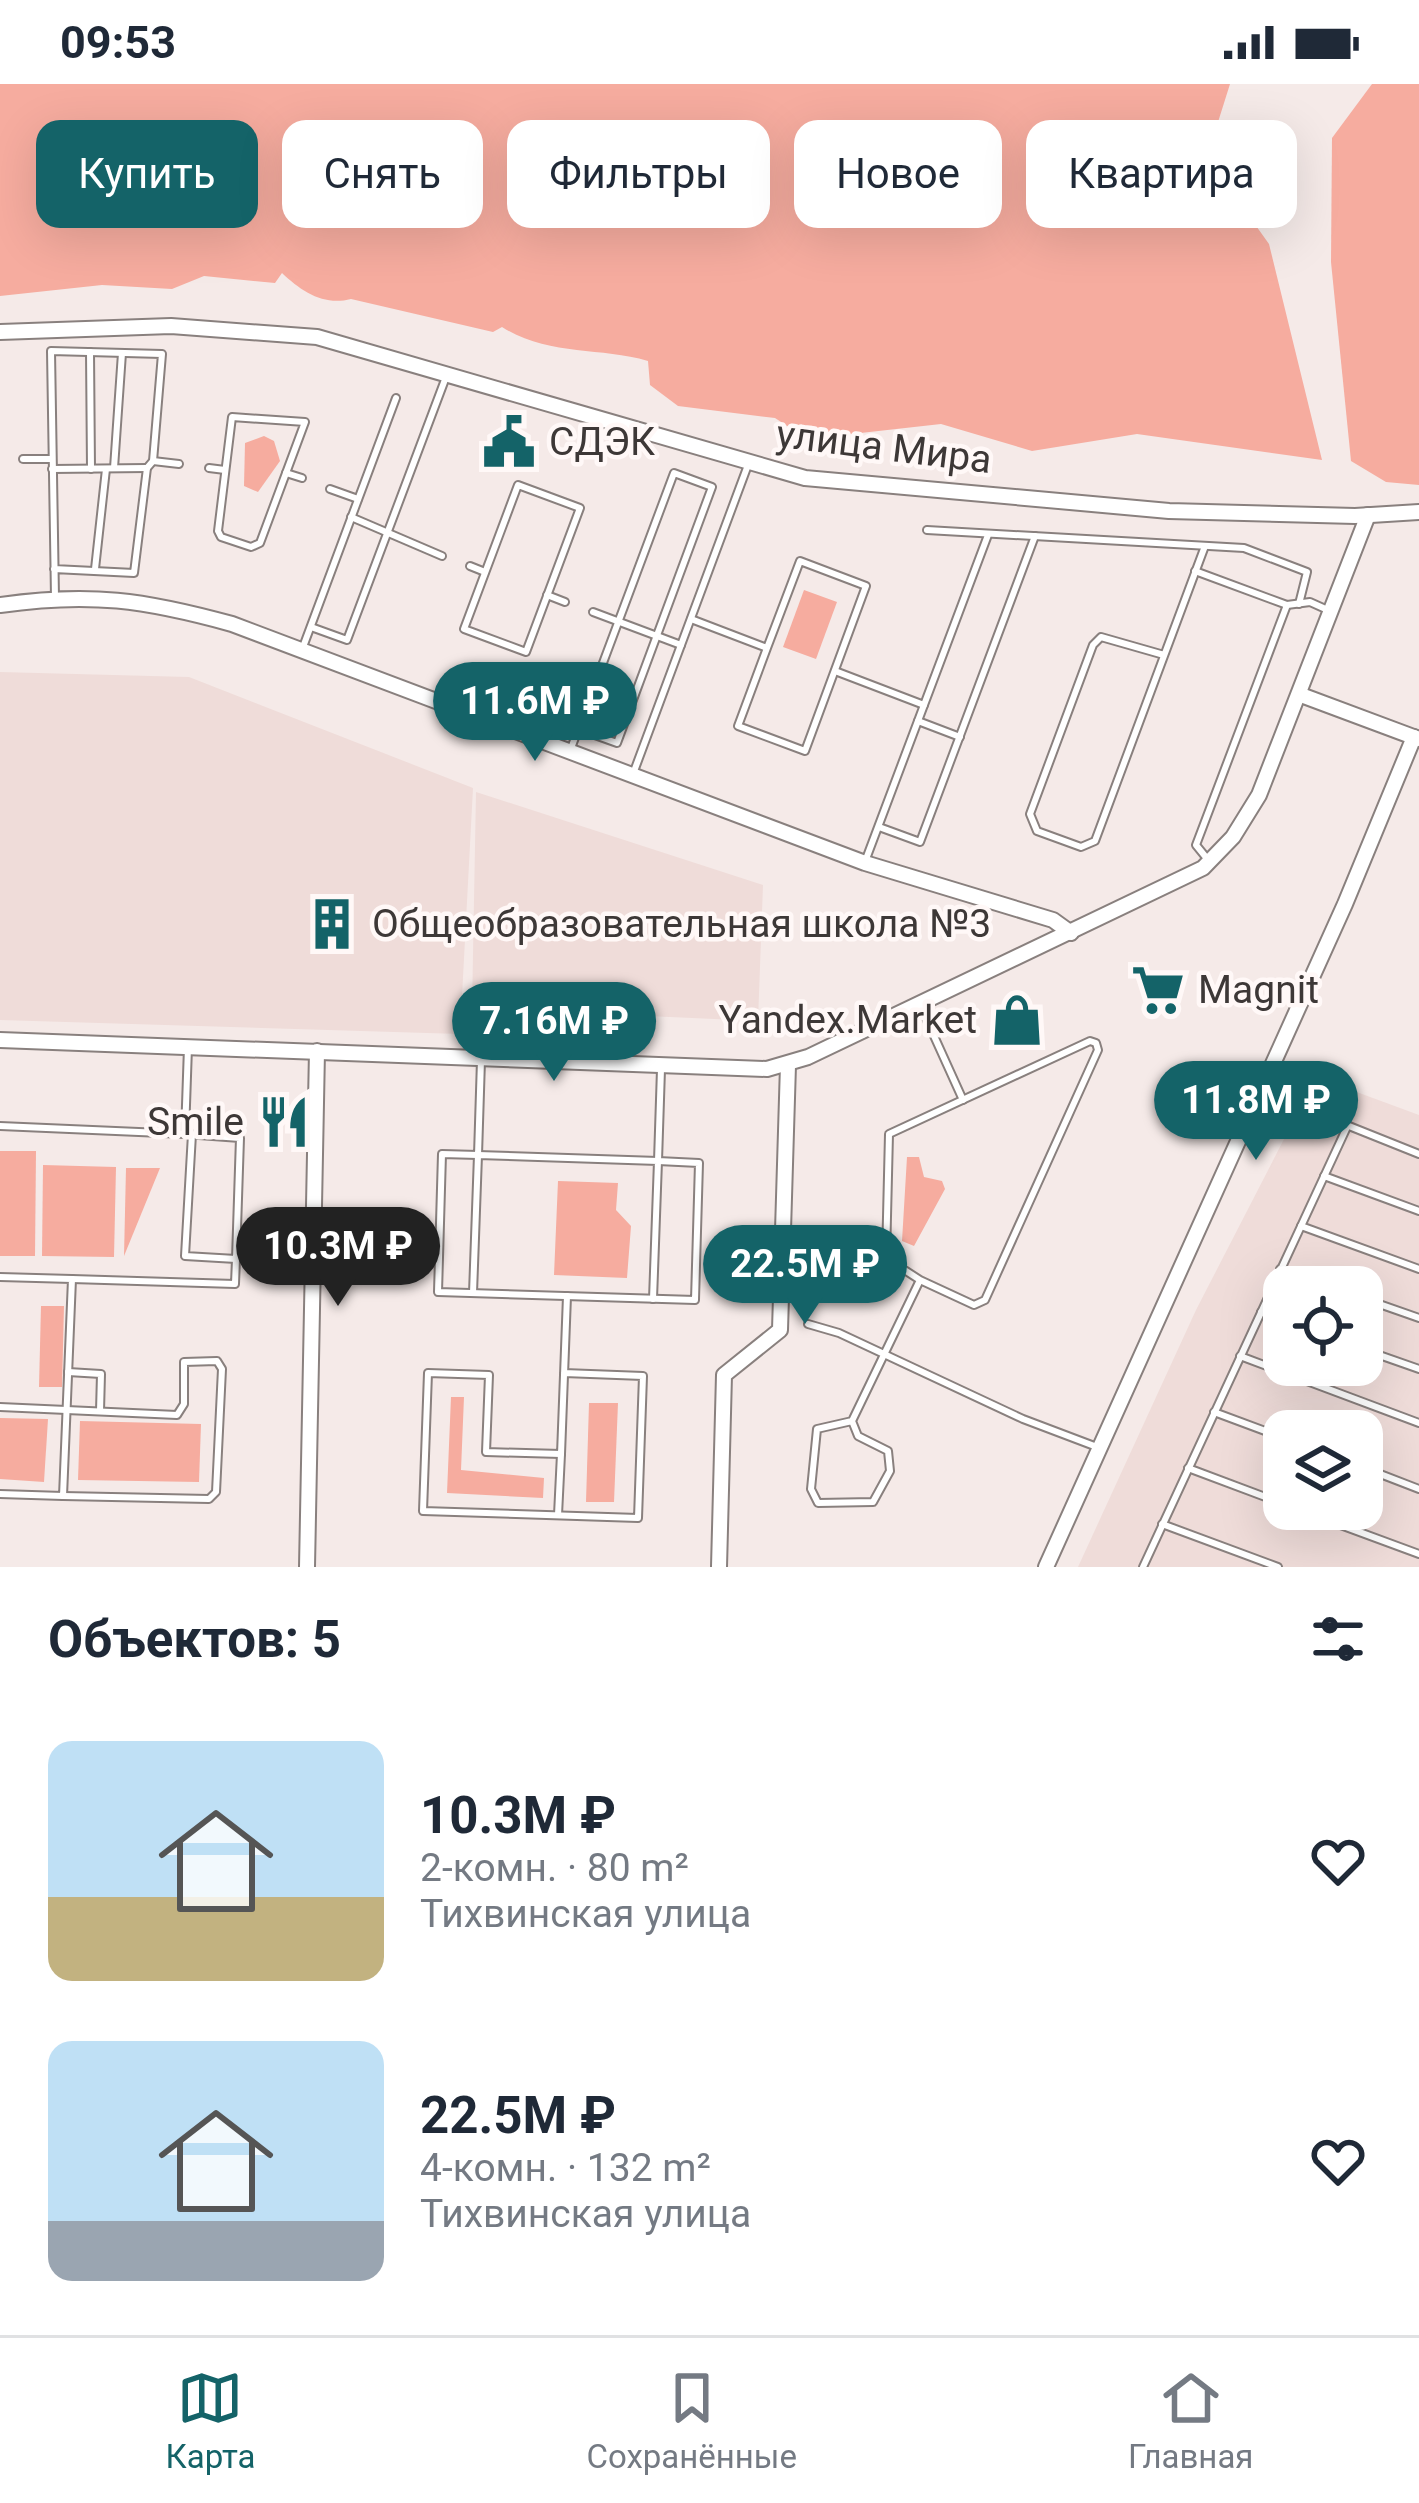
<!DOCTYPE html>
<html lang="ru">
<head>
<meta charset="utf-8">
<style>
  body { margin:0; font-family:Roboto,sans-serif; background:#f6f6f7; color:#1f2937; height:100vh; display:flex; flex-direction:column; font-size:45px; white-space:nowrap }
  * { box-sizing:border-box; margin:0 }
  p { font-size:39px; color:#747a83 }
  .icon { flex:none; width:66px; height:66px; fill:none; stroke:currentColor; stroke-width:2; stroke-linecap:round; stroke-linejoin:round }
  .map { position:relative; height:1483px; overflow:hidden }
  .panel { display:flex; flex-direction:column; background:#fff; flex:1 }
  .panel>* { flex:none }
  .top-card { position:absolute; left:36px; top:36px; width:1347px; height:108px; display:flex; gap:24px }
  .controls { position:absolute; left:1263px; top:1182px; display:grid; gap:24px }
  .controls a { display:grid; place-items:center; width:120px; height:120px; border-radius:24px; background:#fff; box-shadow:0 12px 48px #0002; font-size:60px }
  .price { position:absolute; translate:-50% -102px; padding:0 27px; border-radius:42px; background:#146368; color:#fff; font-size:39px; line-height:78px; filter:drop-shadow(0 3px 6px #0008) }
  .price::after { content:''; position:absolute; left:50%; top:72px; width:36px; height:27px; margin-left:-18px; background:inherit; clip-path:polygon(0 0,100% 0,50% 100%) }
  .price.on { background:#222; color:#fff }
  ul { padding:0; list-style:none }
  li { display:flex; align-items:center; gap:36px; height:300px; padding:0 48px }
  li span { display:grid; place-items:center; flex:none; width:336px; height:240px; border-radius:24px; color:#555 }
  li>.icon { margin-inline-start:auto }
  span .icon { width:144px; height:144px; fill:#fffc; stroke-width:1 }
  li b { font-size:51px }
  h2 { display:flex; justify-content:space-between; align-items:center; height:144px; padding:0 48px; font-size:51px }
  .pill { padding:0 42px; border-radius:24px; background:#fff; box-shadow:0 12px 48px #0002; font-size:42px; line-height:108px }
  .pill.on { background:#146368; color:#fff }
  .status { display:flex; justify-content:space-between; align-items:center; height:84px; padding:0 60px; background:#fff; direction:ltr }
  .status svg { height:33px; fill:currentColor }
  .tab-bar { display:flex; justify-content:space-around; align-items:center; height:168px; border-top:3px solid #e0e1e3; background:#fff; font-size:33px; color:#747a83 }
  .tab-bar a { display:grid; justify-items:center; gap:6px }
  .tab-bar .on { color:#146368 }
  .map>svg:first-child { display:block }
  .built { fill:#efdcd9; fill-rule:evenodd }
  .green { fill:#f6ac9f }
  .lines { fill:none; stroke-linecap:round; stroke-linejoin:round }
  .service-casing { stroke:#89807e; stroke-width:10 }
  .minor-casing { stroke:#89807e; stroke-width:18 }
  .service { stroke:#fff; stroke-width:6 }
  .minor { stroke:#fff; stroke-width:14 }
  .labels { text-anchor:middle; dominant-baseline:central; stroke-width:9; stroke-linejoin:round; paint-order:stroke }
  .poi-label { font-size:39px; fill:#3d3837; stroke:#fff8f7; text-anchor:start }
  .street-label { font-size:39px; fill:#3d3837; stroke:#fff8f7 }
</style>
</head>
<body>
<div class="status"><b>09:53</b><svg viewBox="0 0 49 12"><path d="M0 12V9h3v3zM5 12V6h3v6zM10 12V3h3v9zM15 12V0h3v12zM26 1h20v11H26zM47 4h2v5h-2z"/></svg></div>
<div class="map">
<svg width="1419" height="1483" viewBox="0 0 1419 1483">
  <rect width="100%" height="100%" fill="#f5eae8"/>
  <g class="built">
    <polygon points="0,588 189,593 473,704 460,950 0,936"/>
    <polygon points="476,708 763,801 758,937 472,924"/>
    <path d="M1316,993L1419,1031V1483H1078L1196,1226ZM1284,1203H1362V1281H1284ZM1284,1347H1362V1425H1284Z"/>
  </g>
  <g class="green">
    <path d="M0,0H1230L1207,73L1269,160L1322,376L1137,350L1032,367L941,340L807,355L775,334L678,322L650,301L648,277C599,263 547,272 502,243L493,248L351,215C324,222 302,208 282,189L275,199L204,192L172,205L102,201L0,212Z"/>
    <polygon points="1372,0 1419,0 1419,401 1386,398 1351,377 1331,178 1332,54"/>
    <polygon points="264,352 274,357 280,377 258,408 244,402 245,359"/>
    <polygon points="804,506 837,518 816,575 783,563"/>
    <polygon points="0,1067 36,1067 35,1172 0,1172"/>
    <polygon points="907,1073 919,1073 924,1093 942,1097 945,1105 914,1162 902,1157"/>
    <polygon points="43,1081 116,1083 114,1173 42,1172"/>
    <polygon points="126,1084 160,1084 124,1172"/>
    <polygon points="558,1097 618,1099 616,1126 631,1142 627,1194 554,1191"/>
    <polygon points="41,1222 64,1222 62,1303 39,1303"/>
    <polygon points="451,1313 464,1313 461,1386 544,1394 543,1414 447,1409"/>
    <polygon points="589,1319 618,1319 614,1418 586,1418"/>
    <polygon points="0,1334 48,1335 44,1398 0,1395"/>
    <polygon points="80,1337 201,1340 199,1398 78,1396"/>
  </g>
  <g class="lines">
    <g class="service-casing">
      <g id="service">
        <polyline points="90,268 91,385"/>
        <polygon points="232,333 305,338 260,459 251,463 221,453 218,447"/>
        <polyline points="23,375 51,375"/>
        <polyline points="153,377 179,380"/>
        <polyline points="114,384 122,269"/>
        <polyline points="209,384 225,386"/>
        <polyline points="52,385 147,384"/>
        <polyline points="286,389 302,394"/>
        <polygon points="518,401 580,424 526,568 464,545"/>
        <polyline points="330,405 358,415"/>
        <polyline points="351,433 442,472"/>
        <polyline points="927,446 1244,464 1307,488 1299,520"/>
        <polyline points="470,482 485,488"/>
        <polyline points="54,485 134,489 147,384 153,377 162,270 51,267 55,513"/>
        <polyline points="95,485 106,385"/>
        <polyline points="1195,487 1287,521 1196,761 1209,777"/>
        <polyline points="547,511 565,518"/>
        <polyline points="1287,521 1310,518 1330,527"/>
        <polyline points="593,528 681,561"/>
        <polyline points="691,535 767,564 800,477 866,502 805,667 738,642 767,564"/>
        <polyline points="311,543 347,556 446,293"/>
        <polyline points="303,563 396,314"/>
        <polyline points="1164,571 1101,553 1093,561 1030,730 1037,747 1081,763 1095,757 1205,462"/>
        <polyline points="835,587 924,621"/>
        <polyline points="918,637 960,653"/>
        <polyline points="570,667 674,389 712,403 617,659 578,645"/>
        <polyline points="633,690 748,381"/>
        <polyline points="879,743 920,758 1035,452"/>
        <polyline points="866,775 988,451"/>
        <polyline points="920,921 963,1016"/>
        <polyline points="481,976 478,1071 442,1070 438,1208 695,1216 699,1079 658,1077 661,985"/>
        <polyline points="1267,1001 1309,1026 1419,1070"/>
        <polyline points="0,1042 185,1050 188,963"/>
        <polyline points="185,1050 240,1054 236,1175 185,1172 192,1050"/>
        <polyline points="1324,1092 1419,1127"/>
        <polyline points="1301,1142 1419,1185"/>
        <polyline points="1280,1185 1331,1203"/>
        <polyline points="0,1193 72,1195 63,1412 0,1410"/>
        <polyline points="72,1195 235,1200 236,1175"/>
        <polyline points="473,1209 478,1071 658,1077 653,1215"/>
        <polyline points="1362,1214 1419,1234"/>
        <polyline points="1261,1228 1284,1236"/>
        <polyline points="808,1240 839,1249 1023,1335 1097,1363"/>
        <polyline points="1362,1265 1419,1285"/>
        <polyline points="1240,1272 1419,1339"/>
        <polyline points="68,1288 101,1290 100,1327"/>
        <polyline points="564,1289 643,1292 638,1434 423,1427 428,1289 489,1291 486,1368 561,1370 567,1212"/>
        <polyline points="0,1323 177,1331 184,1320 184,1278 217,1277 222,1285 216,1408 209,1415 63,1412"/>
        <polyline points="1214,1328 1284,1354"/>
        <polyline points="852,1337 817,1345 811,1405 818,1419 873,1418 890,1387 888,1367 858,1352 852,1337 920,1196 974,1221 985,1216 1098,966 1096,959 1090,957 889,1050 886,1174 920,1196"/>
        <polyline points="1362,1383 1419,1405"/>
        <polyline points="1188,1384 1284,1420"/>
        <polyline points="1297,1425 1419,1470"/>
        <polyline points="558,1431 561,1370"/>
        <polyline points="1162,1440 1278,1483"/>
        <polyline points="1143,1483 1347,1043"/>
      </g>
    </g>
    <g class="minor-casing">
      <g id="minor">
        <polyline points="0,248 171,242 317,253 805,394 1169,427 1355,432 1419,428"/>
        <path d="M0,521C90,508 145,516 232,540L865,779L1053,836L1071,849"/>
        <polyline points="1301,611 1419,655"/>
        <polyline points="0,956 767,985 808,973 1203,784 1233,753 1259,711 1368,431"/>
        <polyline points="307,1483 317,967"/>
        <polyline points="719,1483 724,1291 780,1246 788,981"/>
        <polyline points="1046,1483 1345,820 1414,653"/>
      </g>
    </g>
    <use href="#service" class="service"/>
    <use href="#minor" class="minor"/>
  </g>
  <defs>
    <g id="civic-bare" transform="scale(4.14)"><path d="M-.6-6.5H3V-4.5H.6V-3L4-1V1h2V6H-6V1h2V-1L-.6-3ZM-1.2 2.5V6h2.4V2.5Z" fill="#146368" stroke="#fff8f7" stroke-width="2.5" paint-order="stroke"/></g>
    <g id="building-bare" transform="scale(4.14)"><path d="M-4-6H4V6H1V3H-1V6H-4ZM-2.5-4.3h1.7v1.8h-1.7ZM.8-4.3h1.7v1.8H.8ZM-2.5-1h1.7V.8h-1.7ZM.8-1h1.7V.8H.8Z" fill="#146368" stroke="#fff8f7" stroke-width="2.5" paint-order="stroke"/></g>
    <g id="supermarket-bare" transform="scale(4.14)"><path d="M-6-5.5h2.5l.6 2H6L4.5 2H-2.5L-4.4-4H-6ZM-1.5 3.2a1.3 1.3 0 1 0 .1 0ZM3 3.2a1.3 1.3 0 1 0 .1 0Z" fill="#146368" stroke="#fff8f7" stroke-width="2.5" paint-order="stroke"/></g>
    <g id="shop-bare" transform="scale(4.14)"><path d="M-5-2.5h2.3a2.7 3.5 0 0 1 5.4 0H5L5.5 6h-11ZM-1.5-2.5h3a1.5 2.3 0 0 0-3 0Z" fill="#146368" stroke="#fff8f7" stroke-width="2.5" paint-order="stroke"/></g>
    <g id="restaurant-bare" transform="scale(4.14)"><path d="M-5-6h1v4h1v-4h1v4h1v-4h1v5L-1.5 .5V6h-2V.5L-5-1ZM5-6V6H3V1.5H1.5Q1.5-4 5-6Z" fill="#146368" stroke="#fff8f7" stroke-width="2.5" paint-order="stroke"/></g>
  </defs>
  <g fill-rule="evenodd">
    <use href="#civic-bare" x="509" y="358"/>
    <use href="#building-bare" x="332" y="840"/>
    <use href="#supermarket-bare" x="1158" y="906"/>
    <use href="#shop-bare" x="1017" y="936"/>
    <use href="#restaurant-bare" x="284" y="1038"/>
  </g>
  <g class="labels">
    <g class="poi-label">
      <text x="549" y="358">СДЭК</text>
      <text x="372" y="840">Общеобразовательная школа №3</text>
      <text x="1198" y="906">Magnit</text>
      <text x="977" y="936" text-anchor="end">Yandex.Market</text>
      <text x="244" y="1038" text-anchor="end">Smile</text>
    </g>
    <g class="street-label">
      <text transform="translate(884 363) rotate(7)">улица Мира</text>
    </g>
  </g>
</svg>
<div class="controls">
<a><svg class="icon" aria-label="locate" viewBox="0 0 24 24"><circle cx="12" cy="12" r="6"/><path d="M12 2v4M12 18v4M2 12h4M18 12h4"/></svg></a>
<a><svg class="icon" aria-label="layers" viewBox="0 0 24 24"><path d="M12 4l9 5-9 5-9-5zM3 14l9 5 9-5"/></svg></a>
</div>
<b class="price" style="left:535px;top:680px">11.6M ₽</b>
<b class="price" style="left:554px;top:1000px">7.16M ₽</b>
<b class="price" style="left:1256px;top:1079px">11.8M ₽</b>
<b class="price on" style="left:338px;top:1225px">10.3M ₽</b>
<b class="price" style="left:805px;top:1243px">22.5M ₽</b>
<div class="top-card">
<a class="pill on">Купить</a>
<a class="pill">Снять</a>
<a class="pill">Фильтры</a>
<a class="pill">Новое</a>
<a class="pill">Квартира</a>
</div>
</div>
<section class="panel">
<h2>Объектов: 5<svg class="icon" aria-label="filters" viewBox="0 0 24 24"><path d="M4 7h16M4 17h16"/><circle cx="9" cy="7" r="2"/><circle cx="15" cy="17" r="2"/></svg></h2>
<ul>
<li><span style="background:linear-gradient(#bfe0f5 65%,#c2b280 0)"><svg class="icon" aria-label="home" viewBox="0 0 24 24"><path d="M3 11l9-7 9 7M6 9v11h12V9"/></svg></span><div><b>10.3M ₽</b><p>2-комн. · 80 m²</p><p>Тихвинская улица</p></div><svg class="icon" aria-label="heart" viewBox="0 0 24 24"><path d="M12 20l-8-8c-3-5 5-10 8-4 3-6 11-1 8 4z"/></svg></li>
<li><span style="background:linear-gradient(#bfe0f5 75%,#9aa5b1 0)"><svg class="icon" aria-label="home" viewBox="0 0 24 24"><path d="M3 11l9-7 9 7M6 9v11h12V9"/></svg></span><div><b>22.5M ₽</b><p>4-комн. · 132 m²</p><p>Тихвинская улица</p></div><svg class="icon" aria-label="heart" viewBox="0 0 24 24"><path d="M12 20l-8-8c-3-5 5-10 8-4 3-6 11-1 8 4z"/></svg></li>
</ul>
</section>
<nav class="tab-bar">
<a class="on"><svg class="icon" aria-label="map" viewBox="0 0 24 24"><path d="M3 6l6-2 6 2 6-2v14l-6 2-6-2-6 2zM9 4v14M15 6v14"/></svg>Карта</a>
<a><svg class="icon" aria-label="saved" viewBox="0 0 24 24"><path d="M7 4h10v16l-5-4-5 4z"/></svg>Сохранённые</a>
<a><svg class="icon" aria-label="home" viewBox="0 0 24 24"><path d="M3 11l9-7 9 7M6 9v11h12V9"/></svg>Главная</a>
</nav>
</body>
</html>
